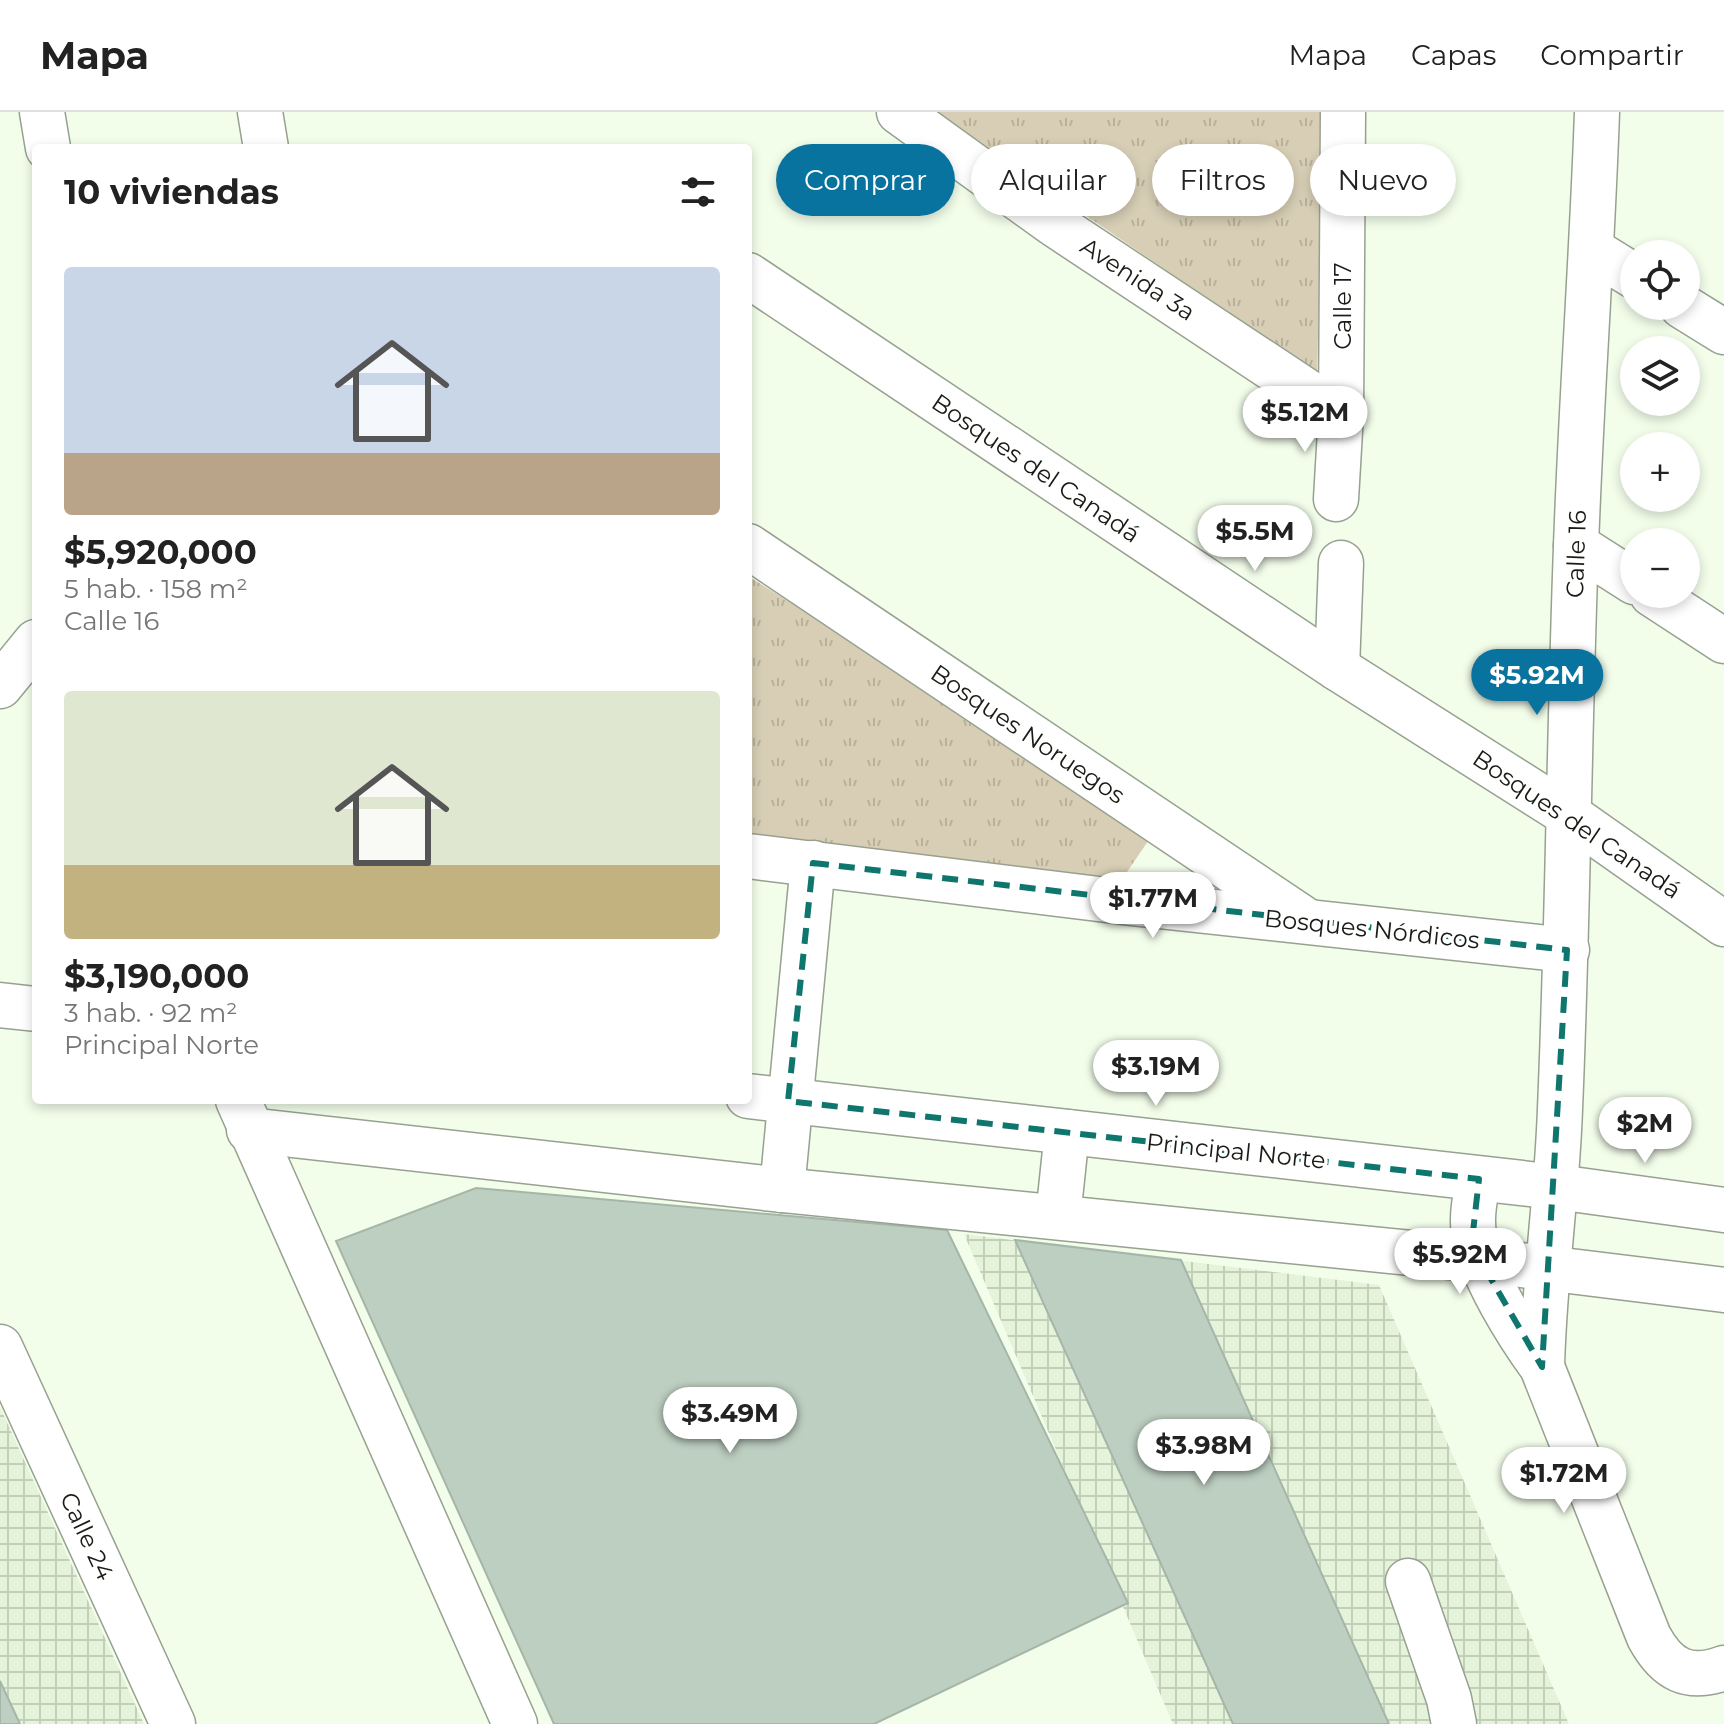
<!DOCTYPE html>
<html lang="es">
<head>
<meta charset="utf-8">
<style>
  body { margin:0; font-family:Montserrat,sans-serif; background:#f6f6f6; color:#222; height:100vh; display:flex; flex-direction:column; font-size:30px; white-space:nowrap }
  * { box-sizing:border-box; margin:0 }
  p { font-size:26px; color:#767676 }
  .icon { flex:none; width:44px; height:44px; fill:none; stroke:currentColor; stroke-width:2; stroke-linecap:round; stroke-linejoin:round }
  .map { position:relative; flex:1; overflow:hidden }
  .drawer { position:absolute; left:32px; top:32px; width:720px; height:960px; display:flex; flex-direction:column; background:#fff; border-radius:8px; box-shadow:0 4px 12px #0003 }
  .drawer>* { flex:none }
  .banner { position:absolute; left:776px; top:32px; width:760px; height:72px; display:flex; gap:16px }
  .tools { position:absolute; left:1620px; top:128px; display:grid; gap:16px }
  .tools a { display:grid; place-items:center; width:80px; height:80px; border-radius:50%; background:#fff; box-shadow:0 4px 12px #0003; font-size:40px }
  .price { position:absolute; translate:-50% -68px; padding:0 18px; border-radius:28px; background:#fff; color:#222; font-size:26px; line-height:52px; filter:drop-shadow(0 2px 4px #0008) }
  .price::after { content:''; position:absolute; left:50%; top:48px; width:24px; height:18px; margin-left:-12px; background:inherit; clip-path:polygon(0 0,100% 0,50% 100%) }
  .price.selected { background:#07739e; color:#fff }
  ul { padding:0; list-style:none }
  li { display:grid; align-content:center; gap:16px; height:424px; padding:0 32px }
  li span { display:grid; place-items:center; height:248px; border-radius:8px; color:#555 }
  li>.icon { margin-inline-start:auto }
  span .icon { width:144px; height:144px; fill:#fffc; stroke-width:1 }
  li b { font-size:34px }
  h2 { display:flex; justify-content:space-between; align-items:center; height:96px; padding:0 32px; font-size:34px }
  .pill { padding:0 28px; border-radius:36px; background:#fff; box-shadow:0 4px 12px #0003; font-size:28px; line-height:72px }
  .pill.selected { background:#07739e; color:#fff }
  header { display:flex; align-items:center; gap:48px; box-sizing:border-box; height:112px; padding:0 40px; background:#fff; border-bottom:2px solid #e0e0e0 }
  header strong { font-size:38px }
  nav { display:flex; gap:44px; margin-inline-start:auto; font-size:28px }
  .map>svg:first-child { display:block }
  .industrial { fill:url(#industrial-grid) }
  .park { fill:url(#park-tufts) }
  .building { fill:#bdcfc1; stroke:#a5b6a9; stroke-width:2 }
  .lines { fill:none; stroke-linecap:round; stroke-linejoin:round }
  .minor-casing { stroke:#97a190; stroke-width:47 }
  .minor { stroke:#fff; stroke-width:44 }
  .marked { fill:none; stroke:#0f766e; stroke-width:6; stroke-dasharray:16 10; stroke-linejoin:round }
  .labels { text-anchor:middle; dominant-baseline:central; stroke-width:7; stroke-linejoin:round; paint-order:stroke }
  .street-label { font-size:24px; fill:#181c15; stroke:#fff }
</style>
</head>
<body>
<header>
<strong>Mapa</strong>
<nav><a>Mapa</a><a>Capas</a><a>Compartir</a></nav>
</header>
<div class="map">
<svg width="1724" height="1612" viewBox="0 0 1724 1612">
  <defs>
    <pattern id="industrial-grid" width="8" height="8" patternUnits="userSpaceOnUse" patternTransform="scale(2)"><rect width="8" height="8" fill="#e4f3d9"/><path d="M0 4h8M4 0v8" fill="none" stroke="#c3d0b9"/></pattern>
    <pattern id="park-tufts" width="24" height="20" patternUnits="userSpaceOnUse" patternTransform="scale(2)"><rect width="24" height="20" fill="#d7ceb5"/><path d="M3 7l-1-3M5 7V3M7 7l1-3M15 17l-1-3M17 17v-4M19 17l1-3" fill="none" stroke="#b8b09b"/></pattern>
  </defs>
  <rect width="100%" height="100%" fill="#f2fdea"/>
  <g class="industrial">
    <polygon points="964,1122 1379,1173 1569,1612 1173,1612"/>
    <polygon points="0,1295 144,1612 0,1612"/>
  </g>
  <g class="park">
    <polygon points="934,0 1324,0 1317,261"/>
    <polygon points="748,464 1155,719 1116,776 748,731"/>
  </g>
  <g class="building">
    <polygon points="476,1076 947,1118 1128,1491 874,1612 554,1612 336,1129"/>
    <polygon points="1015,1128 1181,1148 1389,1612 1233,1612"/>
    <polygon points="0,1569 20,1612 0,1612"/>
  </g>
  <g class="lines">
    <g class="minor-casing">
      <g id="minor">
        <polyline points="42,0 48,36"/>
        <polyline points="260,0 266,36"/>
        <polyline points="899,0 1054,112 1341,302"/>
        <polyline points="1592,138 1634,164"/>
        <polyline points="748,163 1337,556 1569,703 1724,812"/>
        <polyline points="1682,194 1724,220"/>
        <polyline points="1336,387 1341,302 1343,0"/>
        <polyline points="1576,433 1634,470"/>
        <polyline points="748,434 1304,807"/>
        <polyline points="1652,482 1724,529"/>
        <polyline points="1337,556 1341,451"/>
        <polyline points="0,574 36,530"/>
        <polyline points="748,744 1131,791 1567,838"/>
        <polyline points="0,893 36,897"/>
        <polyline points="748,984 1557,1075 1724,1098"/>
        <polyline points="238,988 515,1612"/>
        <polyline points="249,1018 782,1078 1480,1148 1724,1178"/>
        <path d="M1479,1067C1475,1085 1471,1104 1474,1122C1480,1162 1518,1222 1542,1255L1649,1525C1667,1558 1688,1569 1724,1556"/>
        <polyline points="782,1078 813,751"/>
        <polyline points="1058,1105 1067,1020"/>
        <polyline points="0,1235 173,1612"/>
        <path d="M1542,1255C1544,1169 1557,1084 1560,997C1568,810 1569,623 1576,435C1581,290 1592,145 1597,0"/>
        <polyline points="1408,1469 1449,1587 1454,1612"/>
      </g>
    </g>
    <use href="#minor" class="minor"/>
  </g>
  <path class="marked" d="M813,751L1567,838L1542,1255L1480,1148L1473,1120L1479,1067L788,989Z"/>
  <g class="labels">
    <g class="street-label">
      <text transform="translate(1138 167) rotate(33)">Avenida 3a</text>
      <text transform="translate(1342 194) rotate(-90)">Calle 17</text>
      <text transform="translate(1036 356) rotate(34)">Bosques del Canadá</text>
      <text transform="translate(1576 442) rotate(-88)">Calle 16</text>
      <text transform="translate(1028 622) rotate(34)">Bosques Noruegos</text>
      <text transform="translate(1577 712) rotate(34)">Bosques del Canadá</text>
      <text transform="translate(1372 817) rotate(6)">Bosques Nórdicos</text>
      <text transform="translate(1236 1039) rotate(6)">Principal Norte</text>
      <text transform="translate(87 1424) rotate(65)">Calle 24</text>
    </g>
  </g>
</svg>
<div class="tools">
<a><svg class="icon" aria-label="locate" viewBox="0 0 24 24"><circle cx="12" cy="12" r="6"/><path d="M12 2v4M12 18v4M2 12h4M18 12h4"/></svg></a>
<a><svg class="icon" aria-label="layers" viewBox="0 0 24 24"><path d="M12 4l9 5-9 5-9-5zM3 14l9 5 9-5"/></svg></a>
<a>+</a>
<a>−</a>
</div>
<b class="price" style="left:1305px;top:342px">$5.12M</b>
<b class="price" style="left:1255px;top:461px">$5.5M</b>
<b class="price selected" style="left:1537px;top:605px">$5.92M</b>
<b class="price" style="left:1153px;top:828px">$1.77M</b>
<b class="price" style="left:1156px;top:996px">$3.19M</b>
<b class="price" style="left:1645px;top:1053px">$2M</b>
<b class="price" style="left:1460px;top:1184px">$5.92M</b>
<b class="price" style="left:730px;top:1343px">$3.49M</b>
<b class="price" style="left:1204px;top:1375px">$3.98M</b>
<b class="price" style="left:1564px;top:1403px">$1.72M</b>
<div class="banner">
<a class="pill selected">Comprar</a>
<a class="pill">Alquilar</a>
<a class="pill">Filtros</a>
<a class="pill">Nuevo</a>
</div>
<section class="drawer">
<h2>10 viviendas<svg class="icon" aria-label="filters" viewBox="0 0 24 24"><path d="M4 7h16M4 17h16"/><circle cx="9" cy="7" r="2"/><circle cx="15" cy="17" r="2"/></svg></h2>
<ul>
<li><span style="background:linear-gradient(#c9d6e8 75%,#b9a48a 0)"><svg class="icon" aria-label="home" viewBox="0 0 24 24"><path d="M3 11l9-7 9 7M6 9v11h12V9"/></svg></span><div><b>$5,920,000</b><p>5 hab. · 158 m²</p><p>Calle 16</p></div></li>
<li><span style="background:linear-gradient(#dfe7d0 70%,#c2b280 0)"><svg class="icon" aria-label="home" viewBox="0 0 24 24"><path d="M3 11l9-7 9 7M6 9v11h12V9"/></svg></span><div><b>$3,190,000</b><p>3 hab. · 92 m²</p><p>Principal Norte</p></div></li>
</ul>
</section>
</div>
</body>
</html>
